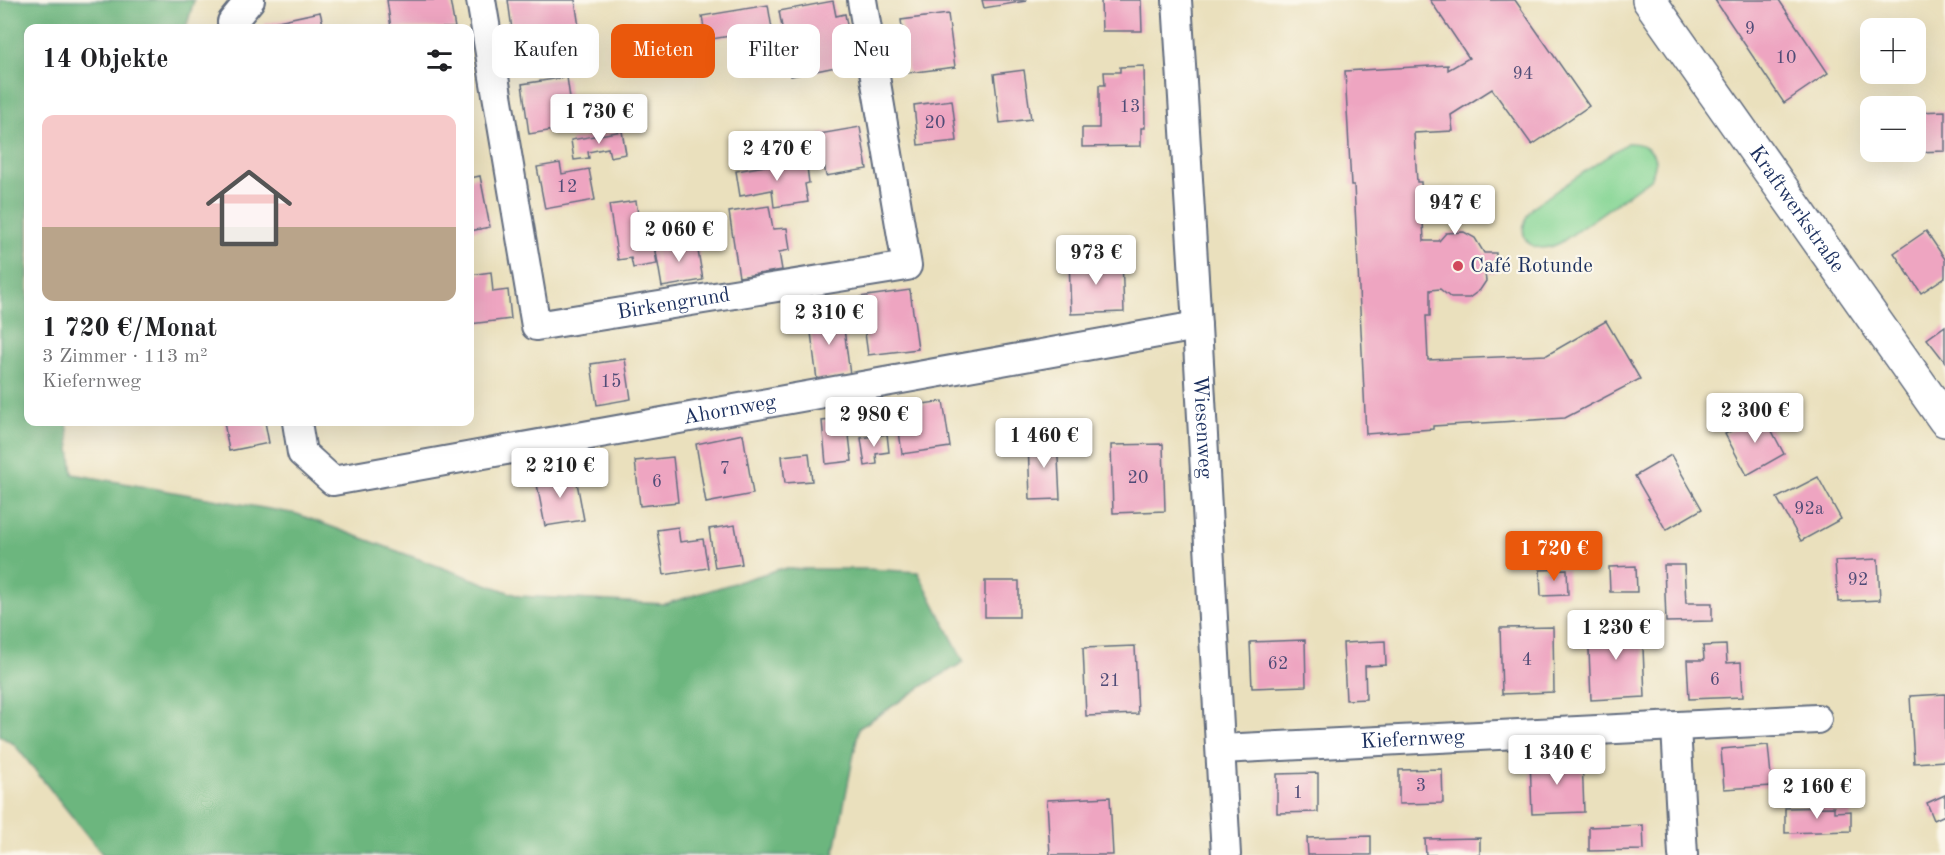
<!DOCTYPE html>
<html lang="de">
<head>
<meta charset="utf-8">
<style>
  body { margin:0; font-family:"Old Standard TT",serif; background:#f2f2f2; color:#202124; height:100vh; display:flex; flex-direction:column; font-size:22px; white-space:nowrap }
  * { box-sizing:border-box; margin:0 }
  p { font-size:20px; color:#757577 }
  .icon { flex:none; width:33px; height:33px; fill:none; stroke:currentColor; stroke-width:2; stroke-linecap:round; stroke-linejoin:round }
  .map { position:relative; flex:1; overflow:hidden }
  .drawer { position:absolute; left:24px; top:24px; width:450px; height:402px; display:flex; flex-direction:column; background:#fff; border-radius:12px; box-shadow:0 6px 24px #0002 }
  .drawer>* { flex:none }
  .top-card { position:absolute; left:492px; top:24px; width:570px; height:54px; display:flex; gap:12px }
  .controls { position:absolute; left:1860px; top:18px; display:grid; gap:12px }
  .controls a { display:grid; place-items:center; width:66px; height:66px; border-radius:12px; background:#fff; box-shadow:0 6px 24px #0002; font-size:30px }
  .price { position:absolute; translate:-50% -51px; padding:0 14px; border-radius:6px; background:#fff; color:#222; font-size:20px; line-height:39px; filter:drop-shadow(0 2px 3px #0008) }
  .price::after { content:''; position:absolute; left:50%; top:36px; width:18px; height:14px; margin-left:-9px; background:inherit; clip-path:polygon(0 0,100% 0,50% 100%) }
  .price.selected { background:#ea580c; color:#fff }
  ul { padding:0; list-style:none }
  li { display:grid; align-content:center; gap:12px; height:318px; padding:0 18px }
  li+li { border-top:2px solid #e0e0e0 }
  li span { display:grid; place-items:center; height:186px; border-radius:12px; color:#555 }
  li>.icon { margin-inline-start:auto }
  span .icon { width:108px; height:108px; fill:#fffc; stroke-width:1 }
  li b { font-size:26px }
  h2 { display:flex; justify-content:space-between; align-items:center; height:72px; padding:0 18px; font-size:26px }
  .pill { padding:0 21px; border-radius:12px; background:#fff; box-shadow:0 6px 24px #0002; font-size:21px; line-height:54px }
  .pill.selected { background:#ea580c; color:#fff }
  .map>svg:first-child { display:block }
  .green { fill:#86d594; stroke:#508279; stroke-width:1.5 }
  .forest { fill:#6cb67e; stroke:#44726e; stroke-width:1.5 }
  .building { fill:#eea5c1 }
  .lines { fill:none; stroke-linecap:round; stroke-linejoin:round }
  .street-casing { stroke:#636d7f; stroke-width:32 }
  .secondary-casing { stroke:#636d7f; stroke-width:36 }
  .street { stroke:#fff; stroke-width:28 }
  .secondary { stroke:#fff; stroke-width:33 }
  .poi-dot { fill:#d1495b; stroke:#fbf7ec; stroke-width:2 }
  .labels { text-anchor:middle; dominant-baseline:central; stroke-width:4.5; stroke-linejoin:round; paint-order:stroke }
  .number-label { font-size:18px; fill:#504c77 }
  .street-label { font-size:21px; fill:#1b2f5e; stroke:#fbf7ec }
  .poi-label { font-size:21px; fill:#1b2f5e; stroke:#fbf7ec; text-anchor:start }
</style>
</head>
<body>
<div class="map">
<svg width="1945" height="855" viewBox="0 0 1945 855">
  <rect width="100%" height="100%" fill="#fbf7ec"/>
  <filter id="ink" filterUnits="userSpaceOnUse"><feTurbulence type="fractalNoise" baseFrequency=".0167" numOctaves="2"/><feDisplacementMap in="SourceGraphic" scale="12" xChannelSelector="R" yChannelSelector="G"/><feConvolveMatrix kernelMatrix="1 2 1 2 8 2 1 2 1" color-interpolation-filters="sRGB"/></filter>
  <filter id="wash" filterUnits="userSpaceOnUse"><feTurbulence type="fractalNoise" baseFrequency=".008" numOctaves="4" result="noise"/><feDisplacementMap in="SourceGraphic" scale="24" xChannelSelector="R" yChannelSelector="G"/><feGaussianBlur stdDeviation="1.35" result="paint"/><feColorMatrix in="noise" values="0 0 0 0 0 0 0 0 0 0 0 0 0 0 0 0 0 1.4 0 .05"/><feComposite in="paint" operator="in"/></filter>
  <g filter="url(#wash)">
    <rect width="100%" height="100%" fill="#eae0bd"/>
    <path class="green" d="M1627,143C1651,142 1662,158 1650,179L1560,243C1528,259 1511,232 1534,206Z"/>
    <polygon class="forest" points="0,0 194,0 186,28 28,28 28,422 67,422 73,474 297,514 519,596 665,604 780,569 868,569 918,572 964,662 926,684 859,728 834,855 103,855 14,744 0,736"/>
    <g id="blocks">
      <g class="building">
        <polygon points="387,0 450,0 455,28 391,28"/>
        <polygon points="508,0 575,0 580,34 514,44"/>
        <polygon points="982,0 1026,0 1026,1 984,8"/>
        <polygon points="1101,0 1141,0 1142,31 1102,31"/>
        <polygon points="1430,0 1515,0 1589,106 1532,145 1492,89 1451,115 1453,131 1414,133 1417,182 1421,182 1424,241 1439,241 1446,233 1464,232 1475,238 1484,253 1496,253 1496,272 1485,273 1486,281 1480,290 1469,298 1451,298 1440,289 1430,290 1430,316 1426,316 1428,360 1547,355 1606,321 1640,379 1565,418 1433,426 1433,429 1366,434 1354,185 1351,185 1345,71 1448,65 1448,70 1469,58"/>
        <polygon points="1715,0 1779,0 1828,73 1784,103"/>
        <polygon points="833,1 836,16 845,14 850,41 841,43 846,65 791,76 779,11"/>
        <polygon points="768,5 772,29 706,40 702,16"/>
        <polygon points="320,12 324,28 265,28 264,24"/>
        <polygon points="948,14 955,67 908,73 901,20"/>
        <polygon points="1144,66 1145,128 1141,128 1141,146 1082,147 1082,128 1099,128 1099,85 1105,85 1104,72 1120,72 1120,67"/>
        <polygon points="1024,70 1031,119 1000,123 994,74"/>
        <polygon points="567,77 574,127 529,134 522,84"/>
        <polygon points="952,100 957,141 918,145 914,105"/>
        <polygon points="1945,111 1945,151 1916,152 1916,112"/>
        <polygon points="860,127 867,169 826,176 819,134"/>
        <polygon points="622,131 626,154 610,157 608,148 588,152 589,158 574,160 571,140"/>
        <polygon points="806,159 809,183 805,184 808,202 774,207 772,190 740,196 736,171"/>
        <polygon points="560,163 562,174 589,169 595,200 545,209 537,167"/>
        <polygon points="480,176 490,227 470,231 470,178"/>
        <polygon points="636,201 643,248 654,246 657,264 633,268 631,258 618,260 609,205"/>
        <polygon points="769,206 773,229 787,228 790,250 779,252 782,270 739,277 729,212"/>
        <polygon points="1926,231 1945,259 1945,277 1921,293 1894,253"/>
        <polygon points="696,239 703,280 662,287 655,246"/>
        <polygon points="1122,258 1124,312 1071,314 1069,260"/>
        <polygon points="491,272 493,292 508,290 511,319 470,324 470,275"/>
        <polygon points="910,290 918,349 868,355 860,297"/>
        <polygon points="842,313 850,375 817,380 809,317"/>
        <polygon points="1945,326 1945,362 1927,339"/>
        <polygon points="625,359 631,399 597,405 591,364"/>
        <polygon points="943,401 950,447 902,454 896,408"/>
        <polygon points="1763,414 1784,454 1747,475 1725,434"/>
        <polygon points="847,418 852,461 826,464 822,421"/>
        <polygon points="224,422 265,422 269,443 229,451"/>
        <polygon points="743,434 753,494 706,503 696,444"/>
        <polygon points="887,434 889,452 876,454 877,464 865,466 861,438"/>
        <polygon points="1057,438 1060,499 1030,500 1028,440"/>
        <polygon points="1163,444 1165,511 1113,513 1111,445"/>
        <polygon points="809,453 812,481 785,483 782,456"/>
        <polygon points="1671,455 1702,509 1666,530 1635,476"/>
        <polygon points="673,457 678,502 640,506 635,461"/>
        <polygon points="575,472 584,520 545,526 536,479"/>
        <polygon points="1818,477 1841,519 1801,541 1777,498"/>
        <polygon points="735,525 742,564 715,568 709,529"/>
        <polygon points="678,527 680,542 703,539 708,568 664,575 657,530"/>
        <polygon points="1878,559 1880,600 1838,602 1835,561"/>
        <polygon points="1664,565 1684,565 1686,603 1712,603 1712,621 1666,622"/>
        <polygon points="1636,566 1637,592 1610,592 1609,567"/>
        <polygon points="1567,569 1568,595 1541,596 1540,570"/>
        <rect x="985" y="581" width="34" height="36"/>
        <polygon points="1642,623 1645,697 1591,700 1588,625"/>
        <polygon points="1553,627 1554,692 1502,694 1500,628"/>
        <polygon points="1305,640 1306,686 1252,688 1250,642"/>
        <polygon points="1385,641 1386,665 1365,666 1366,699 1346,700 1343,643"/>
        <polygon points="1726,645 1727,663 1741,662 1743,697 1689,699 1687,660 1704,660 1703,646"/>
        <polygon points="1135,646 1138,714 1086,716 1083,648"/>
        <polygon points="1945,694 1945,761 1914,763 1910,696"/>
        <polygon points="1768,745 1772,786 1724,789 1721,749"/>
        <polygon points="1582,758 1584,812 1532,814 1530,760"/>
        <polygon points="1442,769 1443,803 1399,804 1399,770"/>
        <polygon points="1318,773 1318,812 1277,813 1277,774"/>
        <polygon points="1945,795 1945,815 1934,820 1927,803"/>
        <polygon points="1110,797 1113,855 1050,855 1047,800"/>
        <polygon points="1834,807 1834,812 1851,811 1851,831 1785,833 1785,808"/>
        <polygon points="1643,825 1644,850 1589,851 1589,827"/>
        <polygon points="1371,836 1371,855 1308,855 1307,838"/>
        <polygon points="1480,838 1480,855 1426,855 1425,839"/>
      </g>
    </g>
  </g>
  <g filter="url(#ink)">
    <use href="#blocks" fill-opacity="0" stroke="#636d7f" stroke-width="1.5"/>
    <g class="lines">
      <g class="street-casing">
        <g id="street">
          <path id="s1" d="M481,0L536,326L907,266L862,0"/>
          <path id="s2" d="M1177,0L1197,326L1226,855"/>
          <polyline points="233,28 232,22 250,0"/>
          <path id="s3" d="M297,422L302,453L333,481L1197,326"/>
          <polyline points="1676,727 1683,855"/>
          <path id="s4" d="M1221,749L1817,719"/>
        </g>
      </g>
      <g class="secondary-casing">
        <g id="secondary">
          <path id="s5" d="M1649,0L1945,420"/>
        </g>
      </g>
      <use href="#street" class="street"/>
      <use href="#secondary" class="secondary"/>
    </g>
  </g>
  <circle class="poi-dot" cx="1458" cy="266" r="6"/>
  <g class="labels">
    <g class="number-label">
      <text x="1750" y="29">9</text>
      <text x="1786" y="58">10</text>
      <text x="1523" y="74">94</text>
      <text x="1130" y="107">13</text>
      <text x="935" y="123">20</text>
      <text x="567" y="187">12</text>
      <text x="611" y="382">15</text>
      <text x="725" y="469">7</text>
      <text x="1138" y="478">20</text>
      <text x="657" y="482">6</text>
      <text x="1809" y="509">92a</text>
      <text x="1858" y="580">92</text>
      <text x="1527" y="660">4</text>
      <text x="1278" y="664">62</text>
      <text x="1715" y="680">6</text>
      <text x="1110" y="681">21</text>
      <text x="1421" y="786">3</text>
      <text x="1298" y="793">1</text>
    </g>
    <g class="street-label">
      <text stroke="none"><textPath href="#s5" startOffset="256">Kraftwerkstraße</textPath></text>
      <text stroke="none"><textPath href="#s1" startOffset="470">Birkengrund</textPath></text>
      <text stroke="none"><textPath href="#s3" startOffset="476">Ahornweg</textPath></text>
      <text stroke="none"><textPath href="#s2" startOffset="428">Wiesenweg</textPath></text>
      <text stroke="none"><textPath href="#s4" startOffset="192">Kiefernweg</textPath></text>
    </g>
    <g class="poi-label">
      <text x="1470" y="266">Café Rotunde</text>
    </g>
  </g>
</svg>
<div class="controls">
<a>+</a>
<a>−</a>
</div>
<b class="price" style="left:599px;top:145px">1 730 €</b>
<b class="price" style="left:777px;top:182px">2 470 €</b>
<b class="price" style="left:1455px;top:236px">947 €</b>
<b class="price" style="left:679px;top:263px">2 060 €</b>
<b class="price" style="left:1096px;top:286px">973 €</b>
<b class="price" style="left:829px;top:346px">2 310 €</b>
<b class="price" style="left:1755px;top:444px">2 300 €</b>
<b class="price" style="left:874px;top:448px">2 980 €</b>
<b class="price" style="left:1044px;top:469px">1 460 €</b>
<b class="price" style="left:560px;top:499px">2 210 €</b>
<b class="price selected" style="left:1554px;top:582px">1 720 €</b>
<b class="price" style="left:1616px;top:661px">1 230 €</b>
<b class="price" style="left:1557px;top:786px">1 340 €</b>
<b class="price" style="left:1817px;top:820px">2 160 €</b>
<div class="top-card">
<a class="pill">Kaufen</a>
<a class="pill selected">Mieten</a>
<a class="pill">Filter</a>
<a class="pill">Neu</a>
</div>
<section class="drawer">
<h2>14 Objekte<svg class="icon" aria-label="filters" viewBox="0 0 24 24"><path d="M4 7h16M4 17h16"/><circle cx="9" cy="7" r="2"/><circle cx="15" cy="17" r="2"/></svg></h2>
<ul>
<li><span style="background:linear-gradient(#f6c9c9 60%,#b9a48a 0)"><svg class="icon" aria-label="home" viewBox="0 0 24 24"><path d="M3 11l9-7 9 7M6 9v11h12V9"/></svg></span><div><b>1 720 €/Monat</b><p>3 Zimmer · 113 m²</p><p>Kiefernweg</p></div></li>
</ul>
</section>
</div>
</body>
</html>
